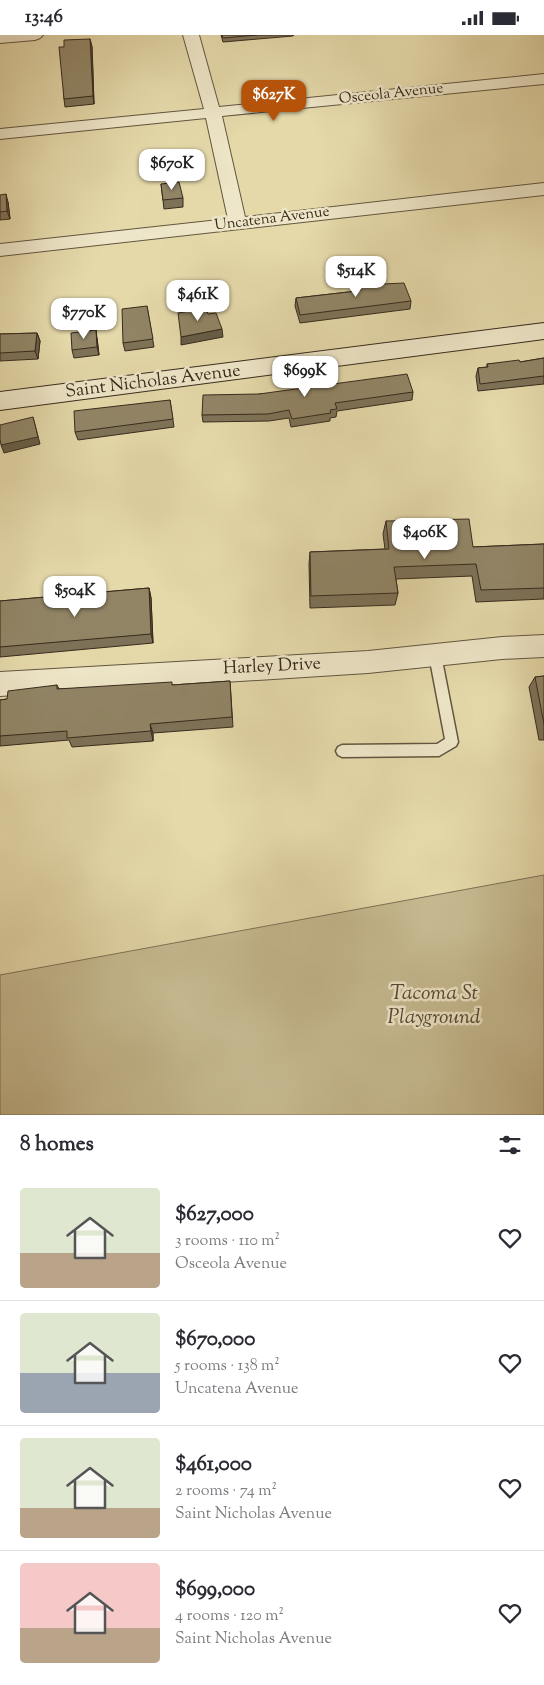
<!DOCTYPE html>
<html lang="en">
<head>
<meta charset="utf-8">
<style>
  body { margin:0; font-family:"Sorts Mill Goudy",serif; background:#f7f7f7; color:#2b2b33; height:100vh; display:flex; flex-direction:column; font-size:19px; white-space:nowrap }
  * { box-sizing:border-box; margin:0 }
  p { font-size:16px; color:#7c7c81 }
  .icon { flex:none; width:28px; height:28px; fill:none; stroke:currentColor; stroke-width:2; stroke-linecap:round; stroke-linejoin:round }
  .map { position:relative; height:1080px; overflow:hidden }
  .drawer { display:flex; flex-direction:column; background:#fff; flex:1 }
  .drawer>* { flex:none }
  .price { position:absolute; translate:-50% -42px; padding:0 11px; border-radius:10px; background:#fff; color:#222; font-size:16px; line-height:32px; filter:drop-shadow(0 1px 2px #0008) }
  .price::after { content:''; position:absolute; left:50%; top:30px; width:15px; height:11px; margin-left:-8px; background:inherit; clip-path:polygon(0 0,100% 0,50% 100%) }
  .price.on { background:#b45309; color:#fff }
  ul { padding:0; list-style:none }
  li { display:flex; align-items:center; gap:15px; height:125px; padding:0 20px }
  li+li { border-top:1px solid #e1e1e2 }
  li span { display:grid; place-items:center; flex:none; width:140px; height:100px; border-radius:5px; color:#555 }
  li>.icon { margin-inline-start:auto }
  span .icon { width:60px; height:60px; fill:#fffc; stroke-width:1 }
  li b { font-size:21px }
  h2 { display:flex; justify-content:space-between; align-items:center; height:60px; padding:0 20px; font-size:21px }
  .status { display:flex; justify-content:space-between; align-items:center; height:35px; padding:0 25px; background:#fff; direction:ltr }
  .status svg { height:14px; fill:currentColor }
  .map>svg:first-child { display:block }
  .green { fill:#c7bb92; stroke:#7f7258 }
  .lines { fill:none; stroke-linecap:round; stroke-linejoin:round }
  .lane-casing { stroke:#625640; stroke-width:3 }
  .street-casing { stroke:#625640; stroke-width:2 }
  .secondary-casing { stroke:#372a1d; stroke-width:2 }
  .lane { fill:#eee6c8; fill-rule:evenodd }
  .street { fill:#eee6c8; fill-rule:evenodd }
  .secondary { fill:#eee6c8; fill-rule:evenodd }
  .wall { fill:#7d7258; stroke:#372a1d }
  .shaded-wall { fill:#665d47; stroke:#372a1d }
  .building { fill:#918566; stroke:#372a1d }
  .labels { text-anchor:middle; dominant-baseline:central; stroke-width:5; stroke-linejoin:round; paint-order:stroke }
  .far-street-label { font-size:15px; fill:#372a1d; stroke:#eee6c8 }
  .street-label { font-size:18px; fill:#372a1d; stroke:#eee6c8 }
  .near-park-label { font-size:21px; font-style:italic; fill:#544734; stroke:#eee6c8 }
</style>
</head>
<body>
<div class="status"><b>13:46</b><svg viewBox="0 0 49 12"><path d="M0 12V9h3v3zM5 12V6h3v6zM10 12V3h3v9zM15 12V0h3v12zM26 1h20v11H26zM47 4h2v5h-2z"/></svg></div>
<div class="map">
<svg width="544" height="1080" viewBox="0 0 544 1080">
  <rect width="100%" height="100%" fill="#e5d9aa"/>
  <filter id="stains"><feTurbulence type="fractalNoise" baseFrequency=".004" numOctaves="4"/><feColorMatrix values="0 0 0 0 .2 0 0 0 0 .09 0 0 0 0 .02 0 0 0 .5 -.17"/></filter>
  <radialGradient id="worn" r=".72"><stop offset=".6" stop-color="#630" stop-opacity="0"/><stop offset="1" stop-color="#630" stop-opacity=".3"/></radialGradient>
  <polygon class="green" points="544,840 544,1080 0,1080 0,940"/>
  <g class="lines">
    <g class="lane-casing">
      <polygon id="lane" points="435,615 439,616 441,620 458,707 456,711 439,721 342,722 338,720 336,716 338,712 342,710 437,709 445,704 429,620 431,616"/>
    </g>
    <g class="street-casing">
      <g id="street">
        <polygon points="0,0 43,0 40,3 35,5 0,8"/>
        <polygon points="183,0 199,0 219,72 544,39 544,49 222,81 245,182 544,148 544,160 0,221 0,209 228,184 206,83 0,104 0,94 204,74"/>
        <polygon points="544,600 544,622 502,624 368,638 0,661 0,637 368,616 502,602"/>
      </g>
    </g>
    <g class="secondary-casing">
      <polygon id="secondary" points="544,288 544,304 0,375 0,357"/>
    </g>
    <use href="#lane" class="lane"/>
    <use href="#street" class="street"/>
    <use href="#secondary" class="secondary"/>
  </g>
  <g class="wall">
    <polygon points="221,0 294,0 293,1 223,7"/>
    <polygon points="90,4 92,12 94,69 65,72 64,64 64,12"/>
    <polygon points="161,149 183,163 183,172 164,174"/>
    <polygon points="0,160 8,167 10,184 0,185"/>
    <polygon points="357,246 382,249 411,266 410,274 300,288 295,271 296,263 357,256"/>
    <polygon points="147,271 154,312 125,316 123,308"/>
    <polygon points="37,298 40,306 38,324 0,326 0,299"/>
    <polygon points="97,303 99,320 74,323 72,315"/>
    <polygon points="544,323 544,349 478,356 476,341 478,333 487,332 487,329 520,327"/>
    <polygon points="413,357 412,365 337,376 336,382 330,383 330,386 291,392 289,383 269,386 203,387 202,380 259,359"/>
    <polygon points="170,365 174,392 78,405 75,397"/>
    <polygon points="386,486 473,512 544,509 544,564 476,567 472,541 396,544 398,558 395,570 310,573 309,529 310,517 385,514 383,499"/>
    <polygon points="149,553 151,563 153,608 0,622 0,566"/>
    <polygon points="544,641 544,705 539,705 529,652 535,642"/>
    <polygon points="230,646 233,692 153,698 153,706 72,712 69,705 0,711 0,665 7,664 57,650 59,654 172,650"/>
  </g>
  <g class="shaded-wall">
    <polygon points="90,4 92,12 94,69 93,61"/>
    <polygon points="6,159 8,167 10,184 7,176"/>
    <polygon points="222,294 223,302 181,310 181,302"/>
    <polygon points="96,295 97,303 99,320 97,312"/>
    <polygon points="37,298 40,306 38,324 35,316"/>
    <polygon points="33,382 40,409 4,418 1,410"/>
    <polygon points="149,553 151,563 153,608 151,599"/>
    <polygon points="150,689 153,698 153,706 151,696"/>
  </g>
  <g class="building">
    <polygon points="222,0 257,0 223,3"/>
    <polygon points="90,4 93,61 64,64 59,12 64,12 64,5"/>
    <polygon points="179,147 183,163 163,165 161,149"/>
    <polygon points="6,159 7,176 0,177 0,160"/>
    <polygon points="379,243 382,249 404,248 411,266 300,280 296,263 357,256 361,255 357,246"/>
    <polygon points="147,271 153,304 123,308 122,274"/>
    <polygon points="206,273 208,279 216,278 222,294 181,302 178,278"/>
    <polygon points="96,295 97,312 72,315 71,298"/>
    <polygon points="37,298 35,316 0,318 0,299"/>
    <polygon points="544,323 544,341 480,349 478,333 488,332 487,329 519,325 520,327"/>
    <polygon points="407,339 413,357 335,368 337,374 330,375 331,378 292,384 289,375 268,379 202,380 203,360 259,359"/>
    <polygon points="170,365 173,384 75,397 74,376"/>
    <polygon points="33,382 38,402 1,410 0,404 0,390"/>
    <polygon points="469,484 473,512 544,509 544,553 481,555 476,529 394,532 398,558 311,561 310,517 389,514 386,486"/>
    <polygon points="149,553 151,599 0,612 0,566"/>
    <polygon points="544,641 544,689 535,642"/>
    <polygon points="230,646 232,682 150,689 151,696 67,703 67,696 0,701 0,665 7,664 8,656 57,650 57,654 172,647 172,650"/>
  </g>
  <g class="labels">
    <g class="far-street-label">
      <text transform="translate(391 59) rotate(-6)">Osceola Avenue</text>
      <text transform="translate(272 184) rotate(-7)">Uncatena Avenue</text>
    </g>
    <g class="street-label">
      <text transform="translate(153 347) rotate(-7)">Saint Nicholas Avenue</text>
      <text transform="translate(272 632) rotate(-3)">Harley Drive</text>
    </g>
    <g class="near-park-label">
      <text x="434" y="959">Tacoma St<tspan x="434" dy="24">Playground</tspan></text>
    </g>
  </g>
  <rect width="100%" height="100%" filter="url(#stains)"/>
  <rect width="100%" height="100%" fill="url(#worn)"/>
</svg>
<b class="price on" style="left:274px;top:87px">$627K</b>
<b class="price" style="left:172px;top:156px">$670K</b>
<b class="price" style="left:356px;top:263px">$514K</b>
<b class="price" style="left:198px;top:287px">$461K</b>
<b class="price" style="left:84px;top:305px">$770K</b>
<b class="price" style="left:305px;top:363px">$699K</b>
<b class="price" style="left:425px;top:525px">$406K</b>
<b class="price" style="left:75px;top:583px">$504K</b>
</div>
<section class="drawer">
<h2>8 homes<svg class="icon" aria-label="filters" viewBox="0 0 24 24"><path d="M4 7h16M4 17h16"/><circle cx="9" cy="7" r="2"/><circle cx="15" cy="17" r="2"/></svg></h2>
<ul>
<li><span style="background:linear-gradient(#dfe7d0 65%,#b9a48a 0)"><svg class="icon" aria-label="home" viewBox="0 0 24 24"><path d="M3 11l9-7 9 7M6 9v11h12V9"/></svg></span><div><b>$627,000</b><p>3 rooms · 110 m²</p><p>Osceola Avenue</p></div><svg class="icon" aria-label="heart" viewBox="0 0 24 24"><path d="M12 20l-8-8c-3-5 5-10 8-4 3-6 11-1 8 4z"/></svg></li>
<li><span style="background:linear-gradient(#dfe7d0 60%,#9aa5b1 0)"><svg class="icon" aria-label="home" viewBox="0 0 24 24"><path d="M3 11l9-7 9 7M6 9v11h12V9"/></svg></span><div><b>$670,000</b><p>5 rooms · 138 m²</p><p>Uncatena Avenue</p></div><svg class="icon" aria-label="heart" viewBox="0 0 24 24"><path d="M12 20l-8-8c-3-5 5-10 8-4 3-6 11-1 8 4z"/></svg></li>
<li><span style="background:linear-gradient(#dfe7d0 70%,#b9a48a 0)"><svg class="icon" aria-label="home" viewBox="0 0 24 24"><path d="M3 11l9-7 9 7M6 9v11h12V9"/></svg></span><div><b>$461,000</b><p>2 rooms · 74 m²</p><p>Saint Nicholas Avenue</p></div><svg class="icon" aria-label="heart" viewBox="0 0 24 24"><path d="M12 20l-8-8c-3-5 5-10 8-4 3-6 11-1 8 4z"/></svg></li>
<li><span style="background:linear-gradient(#f6c9c9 65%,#b9a48a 0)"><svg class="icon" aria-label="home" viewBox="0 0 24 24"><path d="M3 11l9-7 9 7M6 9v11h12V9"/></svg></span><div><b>$699,000</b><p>4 rooms · 120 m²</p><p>Saint Nicholas Avenue</p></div><svg class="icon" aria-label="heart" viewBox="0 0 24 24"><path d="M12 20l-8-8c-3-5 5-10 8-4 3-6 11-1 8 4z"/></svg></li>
</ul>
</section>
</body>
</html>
